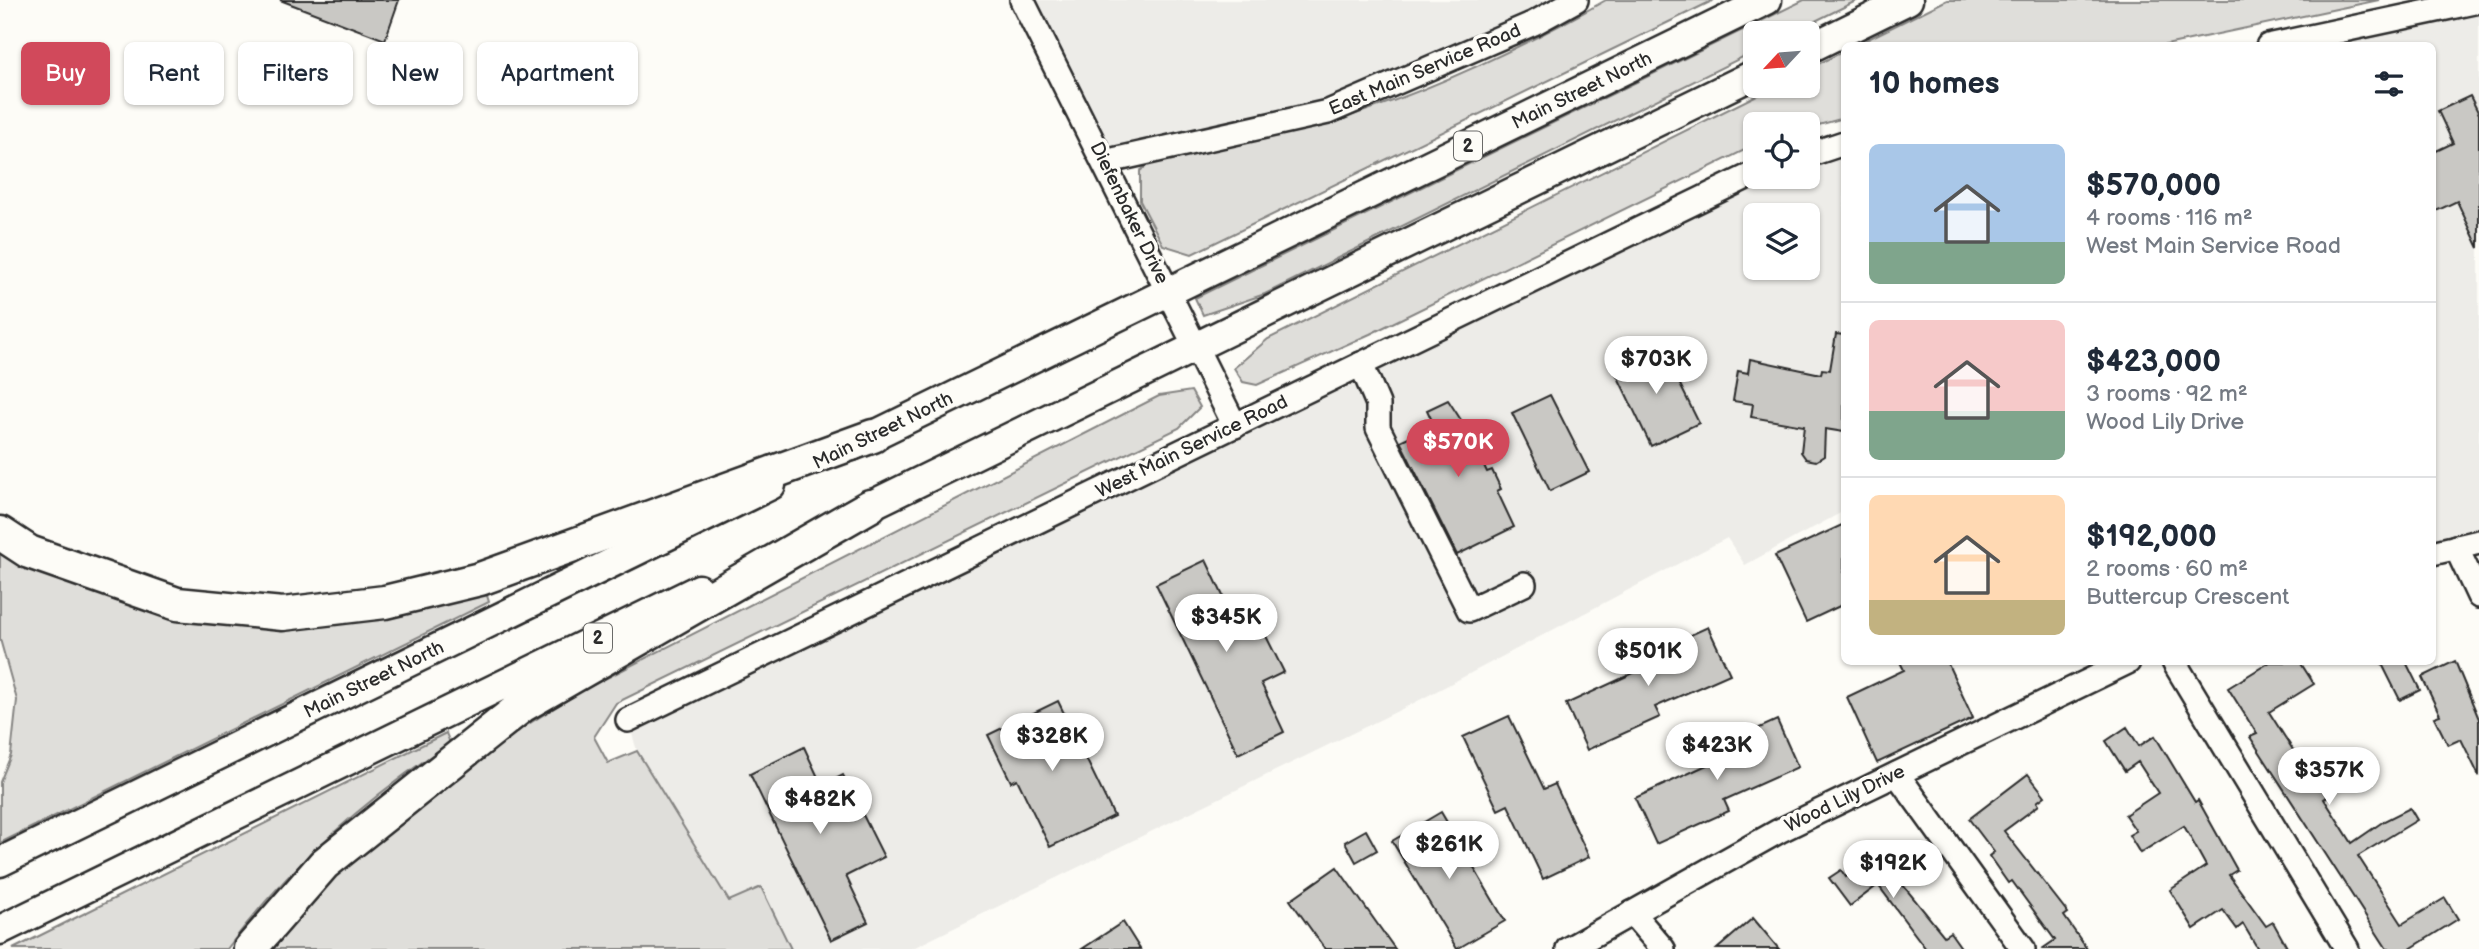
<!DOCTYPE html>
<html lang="en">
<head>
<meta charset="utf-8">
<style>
  body { margin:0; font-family:"Balsamiq Sans",sans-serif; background:#f2f2f3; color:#1f2937; height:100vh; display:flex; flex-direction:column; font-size:26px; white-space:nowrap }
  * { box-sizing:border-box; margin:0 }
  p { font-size:23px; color:#747a83 }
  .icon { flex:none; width:38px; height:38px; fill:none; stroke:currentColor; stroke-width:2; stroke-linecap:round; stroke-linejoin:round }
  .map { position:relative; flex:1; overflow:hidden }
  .panel { position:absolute; left:1841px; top:42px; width:595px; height:623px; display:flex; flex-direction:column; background:#fff; border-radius:10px; box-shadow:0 2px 5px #0004 }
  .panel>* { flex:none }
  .guide { position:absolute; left:21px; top:42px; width:665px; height:63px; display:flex; gap:14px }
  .needle { width:46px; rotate:244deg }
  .fabs { position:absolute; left:1743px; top:21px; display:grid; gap:14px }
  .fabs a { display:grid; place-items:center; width:77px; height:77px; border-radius:10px; background:#fff; box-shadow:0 2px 5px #0004; font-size:35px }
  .price { position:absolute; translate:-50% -60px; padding:0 16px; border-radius:24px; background:#fff; color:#222; font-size:23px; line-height:46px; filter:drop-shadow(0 2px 4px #0008) }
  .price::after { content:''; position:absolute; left:50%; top:42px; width:21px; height:16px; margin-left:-10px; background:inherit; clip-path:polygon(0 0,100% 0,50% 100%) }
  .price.on { background:#d1495b; color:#fff }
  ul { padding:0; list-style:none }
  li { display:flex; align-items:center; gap:21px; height:175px; padding:0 28px }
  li+li { border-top:2px solid #e0e1e3 }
  li span { display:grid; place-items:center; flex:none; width:196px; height:140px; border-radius:10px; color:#555 }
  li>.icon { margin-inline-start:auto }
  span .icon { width:84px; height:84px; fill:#fffc; stroke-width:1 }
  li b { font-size:30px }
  h2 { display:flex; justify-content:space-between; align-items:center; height:84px; padding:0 28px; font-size:30px }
  .pill { padding:0 24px; border-radius:10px; background:#fff; box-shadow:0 2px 5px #0004; font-size:24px; line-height:63px }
  .pill.on { background:#d1495b; color:#fff }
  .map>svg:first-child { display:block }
  .built { fill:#edece8; fill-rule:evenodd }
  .green { fill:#dfdeda; stroke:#858482; stroke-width:2 }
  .building { fill:#c9c8c4; stroke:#2b2b2b; stroke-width:2 }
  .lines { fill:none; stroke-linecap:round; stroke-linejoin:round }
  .minor-casing { stroke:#2b2b2b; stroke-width:28 }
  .major-casing { stroke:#2b2b2b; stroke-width:33 }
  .highway-casing { stroke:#2b2b2b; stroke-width:37 }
  .minor { stroke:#fdfcf7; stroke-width:23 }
  .major { stroke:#fdfcf7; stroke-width:28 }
  .highway { stroke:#fdfcf7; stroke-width:32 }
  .labels { text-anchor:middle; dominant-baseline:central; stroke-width:7; stroke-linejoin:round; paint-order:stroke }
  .shield { fill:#fdfcf7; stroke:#6a6a68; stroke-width:2 }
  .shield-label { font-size:18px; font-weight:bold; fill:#2b2b2b }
  .street-label { font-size:19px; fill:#2b2b2b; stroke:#fdfcf7 }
</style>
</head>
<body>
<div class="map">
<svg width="2479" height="949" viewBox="0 0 2479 949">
  <rect width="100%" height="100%" fill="#fdfcf7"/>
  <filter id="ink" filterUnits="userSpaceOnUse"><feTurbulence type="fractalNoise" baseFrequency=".0143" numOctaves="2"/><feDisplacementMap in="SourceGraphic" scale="14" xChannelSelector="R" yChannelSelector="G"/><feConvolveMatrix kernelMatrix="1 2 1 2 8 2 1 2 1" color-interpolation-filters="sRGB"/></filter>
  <g filter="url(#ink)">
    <g class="built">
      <polygon points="1022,0 1576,0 1328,112 1104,162"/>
      <polygon points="2479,1 2479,542 2433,553 2432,46 2268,46"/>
      <path d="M1844,143V511L1745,565L1727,538L1412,704L911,949H791L761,887L729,901L637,751L628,720L1755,177H1808V155ZM1755,215H1808V268H1755Z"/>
    </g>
    <g class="green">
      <path d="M1606,0H1714L1192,254L1163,245L1140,201V171L1160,156C1212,146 1267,141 1318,126C1418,97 1516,51 1606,0Z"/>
      <polygon points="1804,0 1858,0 1791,33 1755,33 1755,51 1265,294 1203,315 1195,298"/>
      <polygon points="1947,0 2379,0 2166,45 1856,45"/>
      <polygon points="1844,51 1844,118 1808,128 1808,124 1755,124 1755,145 1370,334 1257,385 1243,382 1234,368 1268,339 1775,86 1808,86 1808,69"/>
      <polygon points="1191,391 1200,407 1179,428 616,703 594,737 608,763 637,751 729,901 761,887 791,949 269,949 327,881 488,749 585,689 1159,396"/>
      <path d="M0,545C146,639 324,648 485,589L489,602L0,843V782L11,755L17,700L0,639Z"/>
      <path d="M446,733L450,743C364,800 289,866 227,949H13Z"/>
    </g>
    <g class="building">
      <polygon points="280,0 399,0 385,40"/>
      <polygon points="2470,96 2479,114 2479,248 2457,201 2432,213 2432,153 2453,143 2438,111"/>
      <polygon points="1836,334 1844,335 1844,432 1825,429 1824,456 1816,461 1806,459 1801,452 1804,426 1751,417 1753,404 1733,401 1738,371 1748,373 1750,359 1821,374 1822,369 1830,370"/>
      <polygon points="1661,346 1699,423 1651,446 1614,369"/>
      <polygon points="1550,395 1589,472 1550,491 1512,413"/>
      <polygon points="1448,400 1465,426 1475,422 1484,442 1475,447 1487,472 1492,470 1501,489 1497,491 1514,527 1457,555 1400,441 1434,425 1427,410"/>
      <polygon points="1844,524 1844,604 1806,622 1775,556"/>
      <polygon points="1206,560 1231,613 1250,604 1284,672 1261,683 1284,732 1238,754 1156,584"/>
      <polygon points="1708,627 1730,674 1655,707 1660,717 1587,750 1566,704 1640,670 1635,660"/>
      <polygon points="2455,661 2479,719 2479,776 2461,739 2448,745 2434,717 2440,715 2422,677"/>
      <polygon points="1900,662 1947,662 1973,718 1877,763 1847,697 1904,670"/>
      <polygon points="2270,662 2300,662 2314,684 2269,712 2302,764 2307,761 2328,796 2324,799 2352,843 2384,821 2410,808 2417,820 2358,856 2402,924 2445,898 2458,919 2410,949 2387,949 2250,737 2257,734 2228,688"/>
      <polygon points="2381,662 2406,662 2420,690 2400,700"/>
      <polygon points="1058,701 1114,816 1050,847 1017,779 1011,782 988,735"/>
      <polygon points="1509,716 1544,789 1555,784 1589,857 1543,879 1508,805 1498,810 1463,737"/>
      <polygon points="1777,720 1798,767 1724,800 1729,811 1656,844 1635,798 1709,764 1704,753"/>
      <polygon points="2127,727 2139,746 2155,736 2195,802 2198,800 2237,870 2229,875 2266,926 2273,922 2288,949 2258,949 2243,924 2237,929 2223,910 2194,929 2170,890 2206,866 2184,826 2140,853 2129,835 2136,831 2125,815 2158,793 2138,762 2125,771 2106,741"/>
      <polygon points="804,747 822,786 843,775 884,857 846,876 868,922 831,940 750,774"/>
      <polygon points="2028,774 2045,796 2037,802 2039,805 2004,831 2068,913 2064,916 2087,949 2042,949 2055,940 2012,881 2008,883 1989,856 1994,852 1969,819"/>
      <polygon points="1441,812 1505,921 1457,949 1392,841"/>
      <polygon points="1366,830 1377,850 1356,862 1345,842"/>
      <polygon points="1877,853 1944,936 1950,932 1962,949 1926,949 1878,885 1850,906 1829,878 1841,870 1846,877"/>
      <polygon points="1337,867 1395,949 1325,949 1290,900"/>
      <polygon points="1753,918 1779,949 1717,949"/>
      <polygon points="1123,922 1140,949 1082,949"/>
    </g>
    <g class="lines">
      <g class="minor-casing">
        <g id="minor">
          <polyline points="1022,0 1235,426"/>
          <polyline points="2268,46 2479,1"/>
          <polyline points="1808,155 1844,143"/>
          <polyline points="1104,162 1328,112 1534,23 1576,0"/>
          <polyline points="1361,364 1378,404 1378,428 1469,610 1524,584"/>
          <polyline points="2456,547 2479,596"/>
          <polyline points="2432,553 2479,542"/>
          <polyline points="2174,662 2347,949"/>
          <polyline points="628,720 1755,173"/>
          <polyline points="1897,774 2023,949"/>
          <polyline points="1632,913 1663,949"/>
          <polyline points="1568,949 1779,831 2128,662"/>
        </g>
      </g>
      <g class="major-casing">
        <g id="major">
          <polyline points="1808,49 1908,0"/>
          <polyline points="852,446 1767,0"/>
          <polyline points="849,516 1755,74"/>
          <polyline points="0,862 771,485"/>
          <polyline points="0,930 699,589"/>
        </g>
      </g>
      <g class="highway-casing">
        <g id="highway">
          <polyline points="0,533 29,552 177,604 283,614 385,602 480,579 873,436"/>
          <polyline points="250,949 324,864 522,706 870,506"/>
        </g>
      </g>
      <use href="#minor" class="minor"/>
      <use href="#major" class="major"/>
      <use href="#highway" class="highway"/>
    </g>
  </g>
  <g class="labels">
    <g class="shield">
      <rect x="1454" y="131.5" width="28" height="29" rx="5"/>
      <rect x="584" y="623.5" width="28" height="29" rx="5"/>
    </g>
    <g class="shield-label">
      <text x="1468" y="146">2</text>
      <text x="598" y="638">2</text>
    </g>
    <g class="street-label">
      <text transform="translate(1425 70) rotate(-23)">East Main Service Road</text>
      <text transform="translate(1582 91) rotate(-26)">Main Street North</text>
      <text transform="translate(1129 213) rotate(64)">Diefenbaker Drive</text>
      <text transform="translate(883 431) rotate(-26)">Main Street North</text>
      <text transform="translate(1192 447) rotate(-26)">West Main Service Road</text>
      <text transform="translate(374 680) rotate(-26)">Main Street North</text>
      <text transform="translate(1845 799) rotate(-26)">Wood Lily Drive</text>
    </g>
  </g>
</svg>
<div class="fabs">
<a><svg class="needle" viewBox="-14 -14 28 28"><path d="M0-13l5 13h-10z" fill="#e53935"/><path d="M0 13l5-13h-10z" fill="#747a83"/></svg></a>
<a><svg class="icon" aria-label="locate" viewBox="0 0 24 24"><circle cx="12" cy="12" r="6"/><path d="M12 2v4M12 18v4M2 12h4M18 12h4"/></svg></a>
<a><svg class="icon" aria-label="layers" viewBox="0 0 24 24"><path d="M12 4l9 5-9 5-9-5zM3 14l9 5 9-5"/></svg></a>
</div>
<b class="price" style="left:1656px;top:396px">$703K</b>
<b class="price on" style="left:1458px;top:479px">$570K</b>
<b class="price" style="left:1226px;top:654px">$345K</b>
<b class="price" style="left:1648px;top:688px">$501K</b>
<b class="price" style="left:1052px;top:773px">$328K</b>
<b class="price" style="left:1717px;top:782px">$423K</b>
<b class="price" style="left:2329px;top:807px">$357K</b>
<b class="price" style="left:820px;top:836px">$482K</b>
<b class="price" style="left:1449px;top:881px">$261K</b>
<b class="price" style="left:1893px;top:900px">$192K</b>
<div class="guide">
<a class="pill on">Buy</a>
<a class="pill">Rent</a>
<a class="pill">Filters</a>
<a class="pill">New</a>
<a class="pill">Apartment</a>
</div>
<section class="panel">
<h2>10 homes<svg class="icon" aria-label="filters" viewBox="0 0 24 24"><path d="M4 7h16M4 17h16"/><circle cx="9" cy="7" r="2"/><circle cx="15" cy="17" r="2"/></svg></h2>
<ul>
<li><span style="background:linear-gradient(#a9c7e8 70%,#7fa58c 0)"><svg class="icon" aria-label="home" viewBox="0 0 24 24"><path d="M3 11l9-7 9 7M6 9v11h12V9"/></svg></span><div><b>$570,000</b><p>4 rooms · 116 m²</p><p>West Main Service Road</p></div></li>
<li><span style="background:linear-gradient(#f6c9c9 65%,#7fa58c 0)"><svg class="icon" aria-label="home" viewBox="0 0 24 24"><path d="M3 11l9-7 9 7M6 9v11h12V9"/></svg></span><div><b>$423,000</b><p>3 rooms · 92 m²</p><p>Wood Lily Drive</p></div></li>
<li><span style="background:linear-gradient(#ffd9b3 75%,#c2b280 0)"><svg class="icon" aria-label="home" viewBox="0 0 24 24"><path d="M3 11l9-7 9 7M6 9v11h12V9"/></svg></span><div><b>$192,000</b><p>2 rooms · 60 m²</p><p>Buttercup Crescent</p></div></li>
</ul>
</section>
</div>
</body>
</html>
